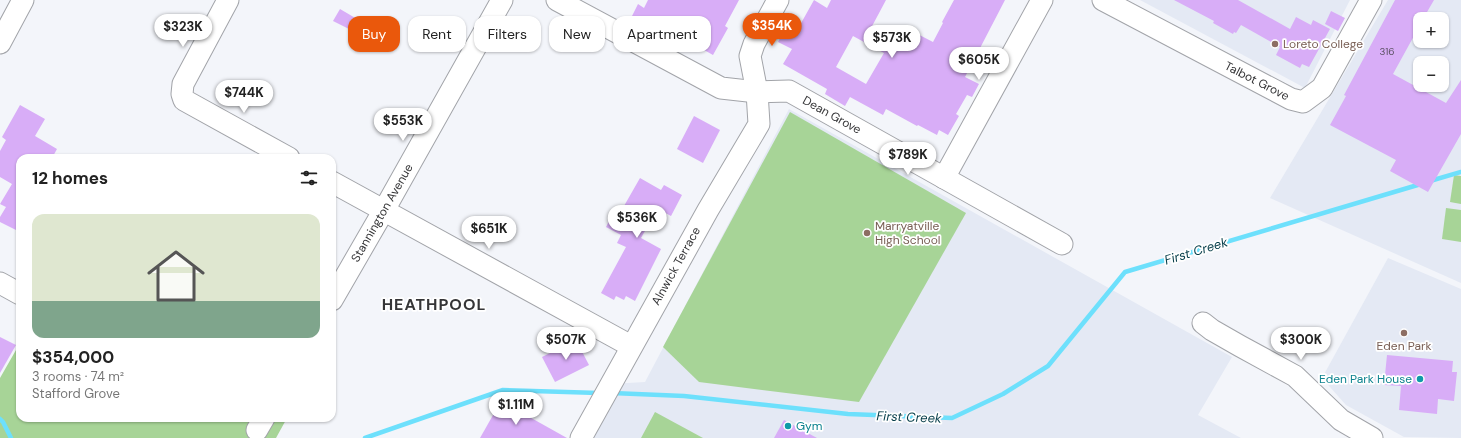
<!DOCTYPE html>
<html lang="en">
<head>
<meta charset="utf-8">
<style>
  body { margin:0; font-family:"DM Sans",sans-serif; background:#f6f6f6; color:#222; height:100vh; display:flex; flex-direction:column; font-size:15px; white-space:nowrap }
  * { box-sizing:border-box; margin:0 }
  p { font-size:13px; color:#767676 }
  .icon { flex:none; width:22px; height:22px; fill:none; stroke:currentColor; stroke-width:2; stroke-linecap:round; stroke-linejoin:round }
  .map { position:relative; flex:1; overflow:hidden }
  .sheet { position:absolute; left:16px; top:154px; width:320px; height:268px; display:flex; flex-direction:column; background:#fff; border-radius:12px; box-shadow:0 1px 3px #0004 }
  .sheet>* { flex:none }
  .banner { position:absolute; left:348px; top:16px; width:380px; height:36px; display:flex; gap:8px }
  .fabs { position:absolute; left:1413px; top:12px; display:grid; gap:8px }
  .fabs a { display:grid; place-items:center; width:36px; height:36px; border-radius:8px; background:#fff; box-shadow:0 1px 3px #0004; font-size:20px }
  .price { position:absolute; translate:-50% -34px; padding:0 9px; border-radius:14px; background:#fff; color:#222; font-size:13px; line-height:26px; filter:drop-shadow(0 1px 2px #0008) }
  .price::after { content:''; position:absolute; left:50%; top:24px; width:12px; height:9px; margin-left:-6px; background:inherit; clip-path:polygon(0 0,100% 0,50% 100%) }
  .price.active { background:#ea580c; color:#fff }
  ul { padding:0; list-style:none }
  li { display:grid; align-content:center; gap:8px; height:212px; padding:0 16px }
  li+li { border-top:1px solid #e0e0e0 }
  li span { display:grid; place-items:center; height:124px; border-radius:12px; color:#555 }
  li>.icon { margin-inline-start:auto }
  span .icon { width:72px; height:72px; fill:#fffc; stroke-width:1 }
  li b { font-size:17px }
  h2 { display:flex; justify-content:space-between; align-items:center; height:48px; padding:0 16px; font-size:17px }
  .tag { padding:0 14px; border-radius:12px; background:#fff; box-shadow:0 1px 3px #0004; font-size:14px; line-height:36px }
  .tag.active { background:#ea580c; color:#fff }
  .map>svg:first-child { display:block }
  .built { fill:#e4e9f4; fill-rule:evenodd }
  .green { fill:#a7d497 }
  .lines { fill:none; stroke-linecap:round; stroke-linejoin:round }
  .stream { stroke:#6de0fc; stroke-width:4.5 }
  .building { fill:#d8adf7; fill-rule:evenodd }
  .minor-casing { stroke:#a2a4a9; stroke-width:23 }
  .minor { stroke:#fff; stroke-width:21 }
  .education-dot { fill:#8d6e63; stroke:#fff; stroke-width:1.5 }
  .culture-dot { fill:#0f9aa8; stroke:#fff; stroke-width:1.5 }
  .labels { text-anchor:middle; dominant-baseline:central; stroke-width:3.5; stroke-linejoin:round; paint-order:stroke }
  .number-label { font-size:10px; fill:#5e5367 }
  .education-label { font-size:12px; fill:#785e54; stroke:#fff; text-anchor:start }
  .street-label { font-size:12px; fill:#353537; stroke:#fff }
  .culture-label { font-size:12px; fill:#0d838f; stroke:#fff; text-anchor:end }
  .water-label { font-size:13px; font-style:italic; fill:#053d49; stroke:#fff }
  .district-label { font-size:16px; font-weight:bold; letter-spacing:1px; fill:#353537; stroke:#fff }
</style>
</head>
<body>
<div class="map">
<svg width="1461" height="438" viewBox="0 0 1461 438">
  <rect width="100%" height="100%" fill="#f3f5fa"/>
  <g class="built">
    <polygon points="1140,0 1350,0 1305,88"/>
    <path d="M1388,0H1461V283L1270,198ZM1420,19H1442V41H1420ZM1420,63H1442V85H1420Z"/>
    <polygon points="789,109 1232,357 1198,415 1241,438 581,438 610,384 645,382"/>
    <polygon points="1388,258 1461,289 1461,438 1404,437 1346,405 1322,378"/>
  </g>
  <g class="green">
    <polygon points="790,112 966,213 859,402 699,382 663,347"/>
    <polygon points="1454,175 1461,176 1461,204 1450,202"/>
    <polygon points="1446,208 1461,210 1461,242 1442,239"/>
    <polygon points="20,343 20,418 287,418 276,438 0,438 0,378"/>
    <polygon points="655,412 703,438 641,438"/>
  </g>
  <g class="lines">
    <g class="stream">
      <polyline points="1430,181 1461,172"/>
      <polyline points="612,393 684,396 848,414 952,418 1003,394 1048,366 1125,272 1421,184"/>
      <polyline points="0,419 3,422 11,438"/>
      <polyline points="365,438 503,390 599,393"/>
    </g>
  </g>
  <g class="building">
    <polygon points="648,0 739,0 725,26 728,28 713,55 663,27 659,33 631,18 638,4 644,8"/>
    <path d="M814,0L827,8L831,0H886L870,30L891,42L900,25L933,42L943,23L942,22L954,0H1005L965,77L979,84L972,97L967,95L956,114L959,116L948,135L939,130L937,135L918,125L917,126L886,109L883,115L850,97L845,106L825,94L827,89L783,64L792,49L778,42L785,29L795,34ZM853,36L884,53L866,84L836,67Z"/>
    <polygon points="1174,0 1238,0 1290,29 1296,17 1311,25 1313,20 1330,29 1309,67 1302,64 1300,68 1276,55 1280,47 1241,25 1236,33 1234,32 1233,34 1213,23 1214,21"/>
    <polygon points="1395,0 1434,0 1423,19 1420,19 1420,25 1393,74 1446,103 1461,80 1461,134 1428,192 1390,171 1396,160 1330,125 1346,96 1344,95"/>
    <polygon points="340,9 357,19 351,30 333,21"/>
    <polygon points="1331,11 1345,18 1338,31 1325,24"/>
    <polygon points="20,105 45,119 35,136 57,149 52,158 20,158 20,232 0,222 0,217 6,207 0,204 12,184 0,177 0,151 6,140 2,137"/>
    <polygon points="694,116 720,130 703,163 677,149"/>
    <polygon points="640,178 661,190 664,185 682,195 671,216 651,205 638,227 645,231 641,238 661,249 635,301 626,296 624,300 616,296 614,300 601,293 626,247 617,243 621,235 606,227 615,210 620,213"/>
    <polygon points="0,337 16,345 0,373"/>
    <polygon points="576,340 589,365 555,382 542,357"/>
    <polygon points="1387,355 1453,361 1452,372 1457,372 1454,401 1438,399 1437,414 1399,410 1401,386 1384,385"/>
    <polygon points="501,401 567,438 480,438"/>
    <polygon points="784,420 817,438 774,438"/>
  </g>
  <g class="lines">
    <g class="minor-casing">
      <g id="minor">
        <polyline points="228,0 183,84 182,94 184,100 289,158"/>
        <polyline points="557,0 721,88 757,92 789,91 1062,244"/>
        <polyline points="1103,0 1291,99 1303,102 1322,88 1371,0"/>
        <polyline points="0,43 23,0"/>
        <polyline points="944,178 1042,0"/>
        <polyline points="332,182 631,346"/>
        <polyline points="0,283 20,294"/>
        <polyline points="332,300 388,203 502,0"/>
        <polyline points="1203,323 1212,330 1240,346 1295,376 1341,420 1372,438"/>
        <polyline points="257,430 264,418"/>
        <polyline points="581,438 708,210 759,124 757,92 750,56 754,44 778,0"/>
      </g>
    </g>
    <use href="#minor" class="minor"/>
  </g>
  <g class="education-dot">
    <circle cx="1275" cy="44" r="4"/>
    <circle cx="867" cy="233" r="4"/>
    <circle cx="1404" cy="333" r="4"/>
  </g>
  <g class="culture-dot">
    <circle cx="1420" cy="379" r="4"/>
    <circle cx="788" cy="426" r="4"/>
  </g>
  <g class="labels">
    <g class="number-label">
      <text x="1387" y="51">316</text>
    </g>
    <g class="education-label">
      <text x="1283" y="44">Loreto College</text>
      <text x="875" y="226">Marryatville<tspan x="875" dy="14">High School</tspan></text>
      <text x="1404" y="346" text-anchor="middle">Eden Park</text>
    </g>
    <g class="street-label">
      <text transform="translate(1257 81) rotate(27)">Talbot Grove</text>
      <text transform="translate(832 115) rotate(29)">Dean Grove</text>
      <text transform="translate(382 213) rotate(-60)">Stannington Avenue</text>
      <text transform="translate(676 266) rotate(-61)">Alnwick Terrace</text>
    </g>
    <g class="culture-label">
      <text x="1412" y="379">Eden Park House</text>
      <text x="796" y="426" text-anchor="start">Gym</text>
    </g>
    <g class="water-label">
      <text transform="translate(1196 251) rotate(-17)">First Creek</text>
      <text transform="translate(909 417) rotate(2)">First Creek</text>
    </g>
    <g class="district-label">
      <text x="434" y="304">HEATHPOOL</text>
    </g>
  </g>
</svg>
<div class="fabs">
<a>+</a>
<a>−</a>
</div>
<b class="price active" style="left:772px;top:47px">$354K</b>
<b class="price" style="left:183px;top:48px">$323K</b>
<b class="price" style="left:892px;top:59px">$573K</b>
<b class="price" style="left:979px;top:81px">$605K</b>
<b class="price" style="left:244px;top:114px">$744K</b>
<b class="price" style="left:403px;top:142px">$553K</b>
<b class="price" style="left:908px;top:176px">$789K</b>
<b class="price" style="left:637px;top:239px">$536K</b>
<b class="price" style="left:489px;top:250px">$651K</b>
<b class="price" style="left:566px;top:361px">$507K</b>
<b class="price" style="left:1301px;top:361px">$300K</b>
<b class="price" style="left:516px;top:426px">$1.11M</b>
<div class="banner">
<a class="tag active">Buy</a>
<a class="tag">Rent</a>
<a class="tag">Filters</a>
<a class="tag">New</a>
<a class="tag">Apartment</a>
</div>
<section class="sheet">
<h2>12 homes<svg class="icon" aria-label="filters" viewBox="0 0 24 24"><path d="M4 7h16M4 17h16"/><circle cx="9" cy="7" r="2"/><circle cx="15" cy="17" r="2"/></svg></h2>
<ul>
<li><span style="background:linear-gradient(#dfe7d0 70%,#7fa58c 0)"><svg class="icon" aria-label="home" viewBox="0 0 24 24"><path d="M3 11l9-7 9 7M6 9v11h12V9"/></svg></span><div><b>$354,000</b><p>3 rooms · 74 m²</p><p>Stafford Grove</p></div></li>
</ul>
</section>
</div>
</body>
</html>
